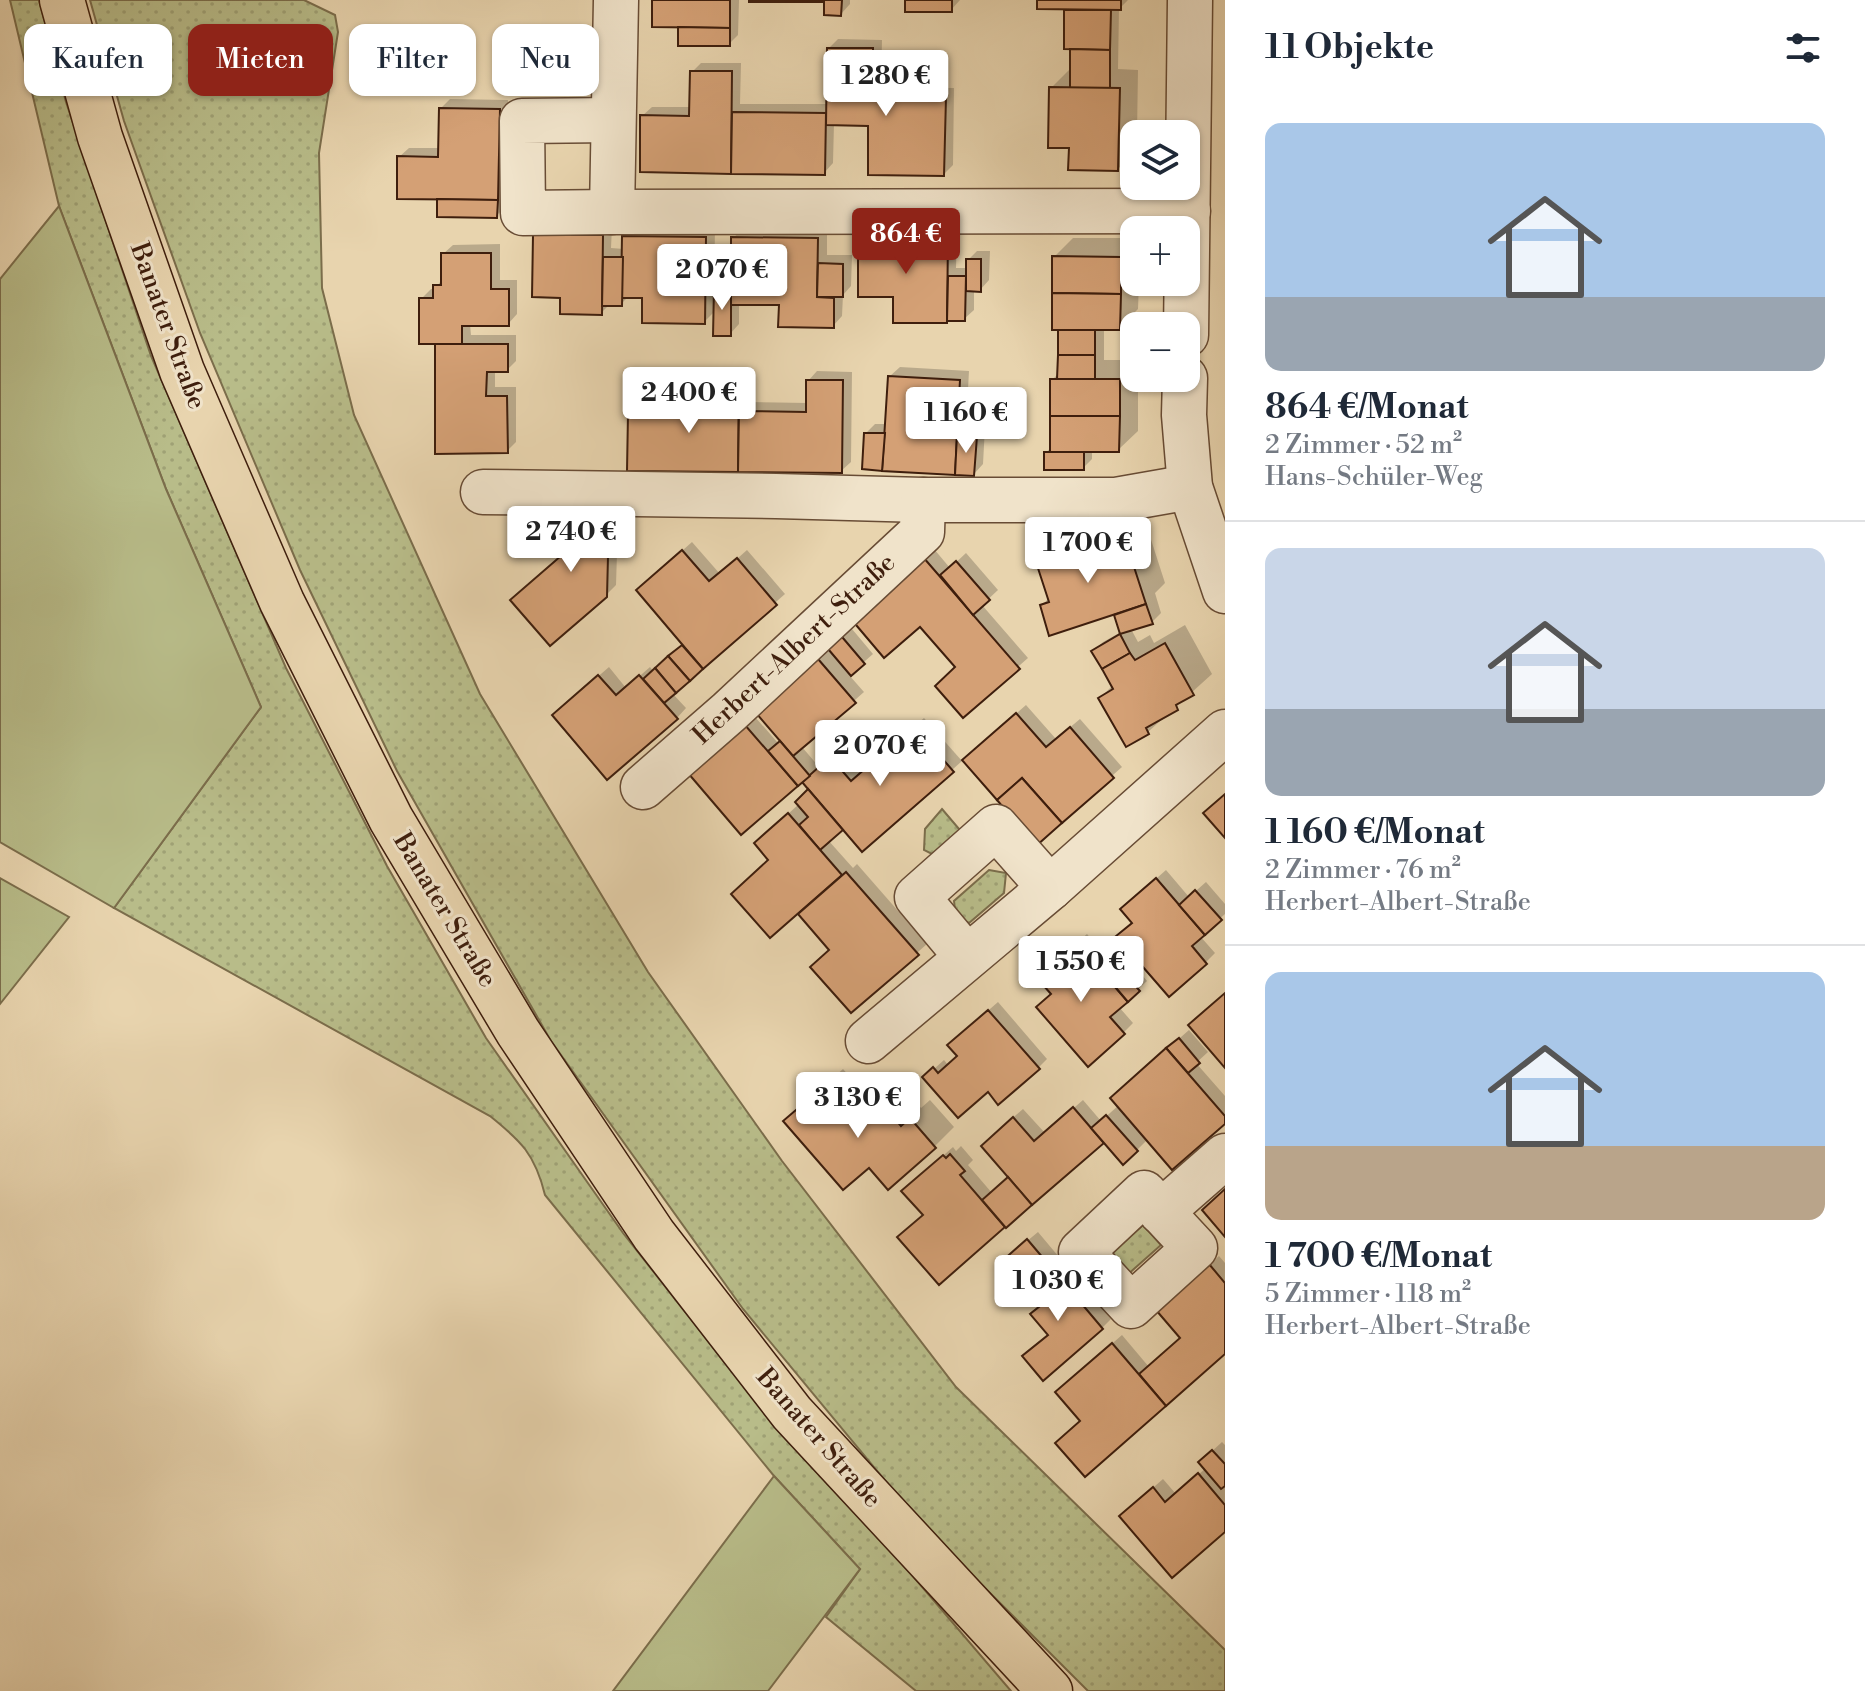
<!DOCTYPE html>
<html lang="de">
<head>
<meta charset="utf-8">
<style>
  body { margin:0; font-family:"Libre Bodoni",serif; background:#f6f6f7; color:#1f2937; height:100vh; display:flex; flex-direction:column; font-size:30px; white-space:nowrap }
  * { box-sizing:border-box; margin:0 }
  p { font-size:26px; color:#747a83 }
  .icon { flex:none; width:44px; height:44px; fill:none; stroke:currentColor; stroke-width:2; stroke-linecap:round; stroke-linejoin:round }
  .map { position:relative; flex:1; overflow:hidden }
  .panel { display:flex; flex-direction:column; background:#fff; width:640px }
  .panel>* { flex:none }
  .guide { position:absolute; left:24px; top:24px; width:760px; height:72px; display:flex; gap:16px }
  .tools { position:absolute; left:1120px; top:120px; display:grid; gap:16px }
  .tools a { display:grid; place-items:center; width:80px; height:80px; border-radius:16px; background:#fff; box-shadow:0 2px 6px #0004; font-size:40px }
  .price { position:absolute; translate:-50% -68px; padding:0 18px; border-radius:8px; background:#fff; color:#222; font-size:26px; line-height:52px; filter:drop-shadow(0 2px 4px #0008) }
  .price::after { content:''; position:absolute; left:50%; top:48px; width:24px; height:18px; margin-left:-12px; background:inherit; clip-path:polygon(0 0,100% 0,50% 100%) }
  .price.current { background:#8f2418; color:#fff }
  ul { padding:0; list-style:none }
  li { display:grid; align-content:center; gap:16px; height:424px; padding:0 40px }
  li+li { border-top:2px solid #e0e1e3 }
  li span { display:grid; place-items:center; height:248px; border-radius:16px; color:#555 }
  li>.icon { margin-inline-start:auto }
  span .icon { width:144px; height:144px; fill:#fffc; stroke-width:1 }
  li b { font-size:34px }
  h2 { display:flex; justify-content:space-between; align-items:center; height:96px; padding:0 40px; font-size:34px }
  .pill { padding:0 28px; border-radius:16px; background:#fff; box-shadow:0 2px 6px #0004; font-size:28px; line-height:72px }
  .pill.current { background:#8f2418; color:#fff }
  main { display:flex; flex:1; min-height:0 }
  .map>svg:first-child { display:block }
  .grass { fill:url(#grass-dots); stroke:#7b6d4b; stroke-width:2 }
  .garden { fill:#b8bc89; stroke:#7b6d4b; stroke-width:2 }
  .shadow { fill:#0003 }
  .building { fill:#d4a075; stroke:#3e1e0d; stroke-width:2 }
  .lines { fill:none; stroke-linecap:round; stroke-linejoin:round }
  .minor-casing { stroke:#684c35; stroke-width:47 }
  .major-casing { stroke:#3e1e0d; stroke-width:47 }
  .minor { stroke:#f0e3ca; stroke-width:44 }
  .major { stroke:#e8d4ae; stroke-width:44 }
  .labels { text-anchor:middle; dominant-baseline:central; stroke-width:6; stroke-linejoin:round; paint-order:stroke }
  .street-label { font-size:26px; fill:#3e1e0d; stroke:#f0e3ca }
</style>
</head>
<body>
<main>
<div class="map">
<svg width="1225" height="1691" viewBox="0 0 1225 1691">
  <defs>
    <pattern id="grass-dots" width="8" height="8" patternUnits="userSpaceOnUse" patternTransform="scale(2)"><rect width="8" height="8" fill="#b8bc89"/><path d="M2 2h.1M6 6h.1" fill="none" stroke="#9fa175" stroke-width="1.8" stroke-linecap="round"/></pattern>
  </defs>
  <rect width="100%" height="100%" fill="#e8d4ae"/>
  <filter id="stains"><feTurbulence type="fractalNoise" baseFrequency=".0025" numOctaves="4"/><feColorMatrix values="0 0 0 0 .2 0 0 0 0 .09 0 0 0 0 .02 0 0 0 .5 -.17"/></filter>
  <radialGradient id="worn" r=".72"><stop offset=".6" stop-color="#630" stop-opacity="0"/><stop offset="1" stop-color="#630" stop-opacity=".3"/></radialGradient>
  <g class="grass">
    <path d="M10,0H39L66,102L151,356L286,668L387,866L486,1038L623,1233L782,1435L906,1568L1011,1691H916L826,1617L860,1569L774,1476L545,1195C535,1154 521,1141 490,1116L114,908L261,707L166,489L59,206Z"/>
    <polygon points="90,0 304,0 335,15 338,32 319,153 322,288 354,415 480,694 648,972 782,1161 956,1387 1225,1650 1225,1691 1088,1691 921,1524 743,1309 551,1041 397,771 300,570 200,333 124,121"/>
    <polygon points="942,809 971,843 944,860 924,850 925,829"/>
    <polygon points="989,870 1006,873 1004,893 969,923 956,917 954,901"/>
    <polygon points="1143,1225 1161,1245 1126,1276 1108,1256"/>
  </g>
  <g class="garden">
    <polygon points="59,206 166,489 261,707 114,908 0,842 0,279"/>
    <polygon points="0,878 69,917 0,1004"/>
    <polygon points="774,1476 860,1569 768,1691 613,1691"/>
  </g>
  <g class="shadow">
    <polygon points="654,0 739,0 738,35 729,44 680,25"/>
    <polygon points="826,0 850,0 850,4 841,14"/>
    <polygon points="907,0 960,0 951,10"/>
    <polygon points="1039,0 1128,0 1119,9 1118,69 1138,70 1137,134 1134,134 1134,152 1118,169 1071,146 1051,88 1070,69 1072,47 1066,11 1069,8"/>
    <polygon points="838,39 882,40 881,87 954,88 953,165 944,174 870,124 834,124 833,163 824,173 642,170 642,116 652,107 692,107 692,72 701,63 741,63 740,104 828,104 829,48"/>
    <polygon points="450,99 508,100 505,207 496,216 439,198 399,157 409,148 440,148 441,108"/>
    <polygon points="544,226 612,227 611,248 624,249 624,236 634,227 715,228 714,291 725,279 733,279 733,238 743,229 827,230 827,255 852,255 851,286 843,295 842,316 833,326 781,303 739,303 739,324 730,334 716,310 704,322 645,296 629,296 621,304 610,304 601,313 563,296 535,236"/>
    <polygon points="869,227 957,229 956,268 968,268 968,260 977,251 990,251 989,280 980,290 974,290 974,310 964,319 949,319 946,321 895,295 860,237"/>
    <polygon points="1073,238 1134,238 1134,282 1139,282 1138,309 1119,328 1104,328 1104,360 1134,360 1134,378 1138,378 1138,431 1118,450 1092,450 1092,459 1083,468 1046,453 1052,446 1052,380 1059,373 1060,328 1054,257"/>
    <polygon points="500,244 500,280 517,280 517,314 508,324 470,324 471,335 516,335 516,361 507,370 495,370 495,387 516,387 516,442 507,451 437,342 421,299 431,289 435,289 443,278 443,254 453,245"/>
    <polygon points="900,367 969,371 966,426 985,427 983,464 974,474 866,433 875,424 887,424 890,376"/>
    <polygon points="717,370 747,370 747,402 808,403 808,381 817,371 852,372 851,462 841,471 629,469 630,415 639,406 707,407 707,379"/>
    <polygon points="558,509 632,509 632,545 622,554 617,554 616,585 606,595 565,553 549,518"/>
    <polygon points="1145,521 1165,583 1155,593 1161,613 1152,622 1131,629 1138,642 1150,635 1154,643 1185,625 1212,674 1148,732 1100,698 1113,685 1094,651 1103,642 1121,632 1116,616 1121,610 1042,605 1049,598 1037,560 1056,541 1104,525 1106,534"/>
    <polygon points="692,542 720,574 747,550 785,594 672,693 686,708 677,718 564,706 609,667 626,688 650,667 653,671 685,644 648,581"/>
    <polygon points="934,549 950,568 966,553 998,590 982,605 1028,658 963,715 957,667 921,624 853,620"/>
    <polygon points="847,623 873,654 849,675 864,692 802,747 820,768 841,750 861,774 924,718 962,761 952,770 843,827 828,840 853,868 857,864 927,944 851,1011 831,949 798,911 771,860 766,834 799,804 798,802 811,789 802,780 741,832 684,766 748,709 778,743 782,740 753,706"/>
    <polygon points="1026,705 1056,739 1080,719 1122,767 1036,843 974,751"/>
    <polygon points="1166,870 1189,897 1206,882 1225,904 1225,914 1200,936 1215,953 1206,962 1134,922 1132,900"/>
    <polygon points="1087,934 1116,969 1128,958 1147,981 1119,1007 1133,1023 1124,1032 1053,994 1048,968"/>
    <polygon points="998,1002 1047,1059 1038,1068 988,1090 925,1077 944,1060 948,1065 959,1055 959,1036"/>
    <polygon points="1189,1030 1208,1052 1196,1063 1225,1096 1225,1121 1148,1139 1137,1150 1104,1140 939,1282 925,1215 913,1182 953,1147 956,1151 961,1146 973,1160 968,1165 992,1193 1010,1177 992,1136 1023,1109 1045,1133 1083,1100 1101,1121 1119,1105 1122,1089"/>
    <polygon points="843,1069 870,1099 895,1077 921,1108 930,1100 954,1127 934,1147 786,1121"/>
    <polygon points="1038,1232 1111,1319 1102,1328 1050,1334 1042,1305 1014,1252"/>
    <polygon points="1219,1256 1225,1263 1225,1352 1085,1474 1082,1420 1067,1383 1122,1335 1149,1367 1182,1338 1168,1301"/>
    <polygon points="1222,1442 1225,1445 1225,1529 1131,1507 1163,1479 1176,1494 1206,1468 1210,1453"/>
  </g>
  <g class="building">
    <polygon points="652,0 730,0 730,28 652,27"/>
    <rect x="749" y="0" width="75" height="2"/>
    <polygon points="824,0 842,0 841,16 824,15"/>
    <rect x="905" y="0" width="47" height="12"/>
    <polygon points="1037,0 1121,0 1121,10 1037,9"/>
    <polygon points="1064,10 1111,10 1110,50 1064,49"/>
    <polygon points="678,27 730,28 730,46 678,46"/>
    <polygon points="827,48 873,48 873,96 946,97 944,176 868,175 868,126 826,125"/>
    <polygon points="1070,49 1110,50 1110,88 1070,88"/>
    <polygon points="690,71 732,71 731,174 640,172 640,115 689,116"/>
    <polygon points="1049,87 1120,88 1118,171 1068,170 1069,148 1048,148"/>
    <polygon points="439,108 500,109 498,200 397,199 397,156 438,157"/>
    <polygon points="732,112 826,113 825,175 731,174"/>
    <polygon points="437,199 498,200 497,218 437,217"/>
    <polygon points="533,235 603,235 602,315 560,314 560,298 532,297"/>
    <polygon points="622,236 706,237 705,324 642,323 642,298 621,298"/>
    <polygon points="858,236 948,237 947,323 893,323 893,297 858,297"/>
    <polygon points="731,237 818,238 817,297 834,298 834,328 778,327 779,305 731,305"/>
    <polygon points="441,253 491,253 491,289 509,289 509,326 462,326 462,344 419,344 419,298 433,298 433,285 441,285"/>
    <polygon points="1052,256 1121,257 1121,294 1052,293"/>
    <polygon points="603,257 623,257 622,306 602,306"/>
    <polygon points="966,259 981,259 981,292 966,291"/>
    <polygon points="818,263 843,264 843,297 817,297"/>
    <polygon points="948,276 966,276 965,321 947,321"/>
    <polygon points="714,288 731,288 731,336 713,336"/>
    <polygon points="1052,293 1121,294 1120,330 1052,330"/>
    <rect x="1058" y="330" width="37" height="25"/>
    <polygon points="435,344 508,344 508,372 487,372 486,396 507,396 508,453 435,454"/>
    <polygon points="1058,355 1095,355 1095,379 1057,379"/>
    <polygon points="888,376 960,380 955,475 882,471"/>
    <polygon points="705,378 739,379 738,472 627,471 628,414 705,415"/>
    <rect x="1050" y="379" width="70" height="37"/>
    <polygon points="806,380 843,380 842,473 738,472 739,411 806,412"/>
    <polygon points="1050,416 1120,416 1119,452 1050,452"/>
    <polygon points="864,433 885,433 882,471 862,469"/>
    <polygon points="957,434 977,436 974,476 955,475"/>
    <rect x="1044" y="452" width="40" height="18"/>
    <polygon points="547,517 623,518 623,556 608,556 607,597 550,646 510,600 562,555 546,555"/>
    <polygon points="1125,539 1146,604 1049,636 1040,605 1049,602 1035,559 1084,543 1087,552"/>
    <polygon points="682,550 709,581 737,558 777,605 703,669 636,590"/>
    <polygon points="923,557 1020,669 963,718 935,686 955,667 920,627 884,658 851,619"/>
    <polygon points="956,561 990,600 973,615 940,575"/>
    <polygon points="1146,604 1153,624 1120,634 1114,615"/>
    <polygon points="837,631 865,664 851,676 823,643"/>
    <polygon points="1120,634 1130,653 1102,669 1091,651"/>
    <polygon points="1165,643 1194,695 1176,705 1178,710 1146,728 1149,734 1126,747 1098,698 1113,689 1102,669 1130,653 1135,660"/>
    <polygon points="682,645 703,669 690,681 668,656"/>
    <polygon points="812,652 856,703 793,756 750,706"/>
    <polygon points="668,656 690,681 676,693 655,668"/>
    <polygon points="655,668 676,693 664,703 643,679"/>
    <polygon points="598,675 616,695 639,675 678,719 607,780 552,715"/>
    <polygon points="1016,713 1046,747 1070,727 1114,778 1062,823 1022,778 997,800 962,760"/>
    <polygon points="738,717 798,786 741,835 682,766"/>
    <polygon points="914,726 954,772 862,852 802,782 830,757 851,781"/>
    <polygon points="780,741 810,776 798,786 768,751"/>
    <polygon points="1022,778 1062,823 1036,846 997,800"/>
    <polygon points="808,789 843,830 820,850 799,825 808,817 795,802"/>
    <polygon points="1225,794 1225,838 1203,813"/>
    <polygon points="788,813 842,875 770,938 731,894 768,860 754,843"/>
    <polygon points="846,872 919,955 851,1013 810,967 829,950 798,914"/>
    <polygon points="1156,878 1205,935 1192,946 1207,964 1169,997 1116,936 1132,923 1120,909"/>
    <polygon points="1195,890 1222,920 1205,935 1179,905"/>
    <polygon points="1076,942 1128,1002 1110,1017 1125,1034 1088,1067 1036,1007 1051,994 1036,977"/>
    <polygon points="1117,966 1140,991 1128,1002 1106,976"/>
    <polygon points="1225,993 1225,1068 1188,1025"/>
    <polygon points="988,1010 1040,1069 998,1105 988,1092 958,1118 922,1077 933,1067 938,1073 957,1056 947,1045"/>
    <polygon points="1179,1038 1200,1063 1188,1073 1166,1048"/>
    <polygon points="1166,1048 1225,1116 1225,1124 1172,1170 1110,1098"/>
    <polygon points="823,1087 850,1117 875,1095 901,1126 910,1118 936,1148 888,1190 869,1168 843,1190 783,1121"/>
    <polygon points="1073,1107 1104,1143 1032,1205 981,1146 1013,1117 1034,1141"/>
    <polygon points="1106,1115 1138,1151 1123,1165 1091,1128"/>
    <polygon points="950,1154 965,1171 960,1175 1005,1227 939,1285 897,1237 923,1215 901,1191 943,1155 946,1158"/>
    <polygon points="1008,1177 1032,1205 1006,1228 982,1200"/>
    <polygon points="1225,1189 1225,1237 1202,1210"/>
    <polygon points="1027,1239 1049,1265 1024,1286 1002,1261"/>
    <polygon points="1209,1264 1225,1283 1225,1354 1166,1406 1139,1374 1180,1338 1156,1310"/>
    <polygon points="1049,1265 1103,1329 1043,1381 1022,1356 1048,1335 1030,1314 1040,1306 1024,1286"/>
    <polygon points="1112,1343 1166,1406 1085,1477 1055,1443 1080,1421 1055,1392"/>
    <polygon points="1212,1450 1225,1464 1225,1486 1221,1489 1198,1462"/>
    <polygon points="1198,1473 1225,1505 1225,1532 1172,1578 1119,1516 1153,1487 1165,1502"/>
  </g>
  <g class="lines">
    <g class="minor-casing">
      <g id="minor">
        <polyline points="616,0 612,212 1188,211"/>
        <polyline points="612,212 523,213 522,121 612,120"/>
        <polyline points="1186,335 1190,0"/>
        <polyline points="1185,378 1184,415 1190,487 1225,591"/>
        <polyline points="483,492 776,496 923,500 1116,500 1190,487"/>
        <polyline points="643,787 729,712 922,532 923,500"/>
        <polyline points="967,957 917,897 996,827 1050,888"/>
        <polyline points="868,1041 1050,888 1225,732"/>
        <polygon points="1144,1193 1195,1248 1131,1306 1081,1252"/>
        <polyline points="1161,1212 1225,1156"/>
      </g>
    </g>
    <g class="major-casing">
      <polyline id="major" points="62,0 100,137 182,371 282,602 391,819 518,1032 654,1235 792,1413 1050,1691"/>
    </g>
    <use href="#minor" class="minor"/>
    <use href="#major" class="major"/>
  </g>
  <g class="labels">
    <g class="street-label">
      <text transform="translate(168 326) rotate(70)">Banater Straße</text>
      <text transform="translate(794 649) rotate(-43)">Herbert-Albert-Straße</text>
      <text transform="translate(445 910) rotate(59)">Banater Straße</text>
      <text transform="translate(819 1438) rotate(49)">Banater Straße</text>
    </g>
  </g>
  <rect width="100%" height="100%" filter="url(#stains)"/>
  <rect width="100%" height="100%" fill="url(#worn)"/>
</svg>
<div class="tools">
<a><svg class="icon" aria-label="layers" viewBox="0 0 24 24"><path d="M12 4l9 5-9 5-9-5zM3 14l9 5 9-5"/></svg></a>
<a>+</a>
<a>−</a>
</div>
<b class="price" style="left:886px;top:118px">1 280 €</b>
<b class="price current" style="left:906px;top:276px">864 €</b>
<b class="price" style="left:722px;top:312px">2 070 €</b>
<b class="price" style="left:689px;top:435px">2 400 €</b>
<b class="price" style="left:966px;top:455px">1 160 €</b>
<b class="price" style="left:571px;top:574px">2 740 €</b>
<b class="price" style="left:1088px;top:585px">1 700 €</b>
<b class="price" style="left:880px;top:788px">2 070 €</b>
<b class="price" style="left:1081px;top:1004px">1 550 €</b>
<b class="price" style="left:858px;top:1140px">3 130 €</b>
<b class="price" style="left:1058px;top:1323px">1 030 €</b>
<div class="guide">
<a class="pill">Kaufen</a>
<a class="pill current">Mieten</a>
<a class="pill">Filter</a>
<a class="pill">Neu</a>
</div>
</div>
<section class="panel">
<h2>11 Objekte<svg class="icon" aria-label="filters" viewBox="0 0 24 24"><path d="M4 7h16M4 17h16"/><circle cx="9" cy="7" r="2"/><circle cx="15" cy="17" r="2"/></svg></h2>
<ul>
<li><span style="background:linear-gradient(#a9c7e8 70%,#9aa5b1 0)"><svg class="icon" aria-label="home" viewBox="0 0 24 24"><path d="M3 11l9-7 9 7M6 9v11h12V9"/></svg></span><div><b>864 €/Monat</b><p>2 Zimmer · 52 m²</p><p>Hans-Schüler-Weg</p></div></li>
<li><span style="background:linear-gradient(#c9d6e8 65%,#9aa5b1 0)"><svg class="icon" aria-label="home" viewBox="0 0 24 24"><path d="M3 11l9-7 9 7M6 9v11h12V9"/></svg></span><div><b>1 160 €/Monat</b><p>2 Zimmer · 76 m²</p><p>Herbert-Albert-Straße</p></div></li>
<li><span style="background:linear-gradient(#a9c7e8 70%,#b9a48a 0)"><svg class="icon" aria-label="home" viewBox="0 0 24 24"><path d="M3 11l9-7 9 7M6 9v11h12V9"/></svg></span><div><b>1 700 €/Monat</b><p>5 Zimmer · 118 m²</p><p>Herbert-Albert-Straße</p></div></li>
</ul>
</section>
</main>
</body>
</html>
